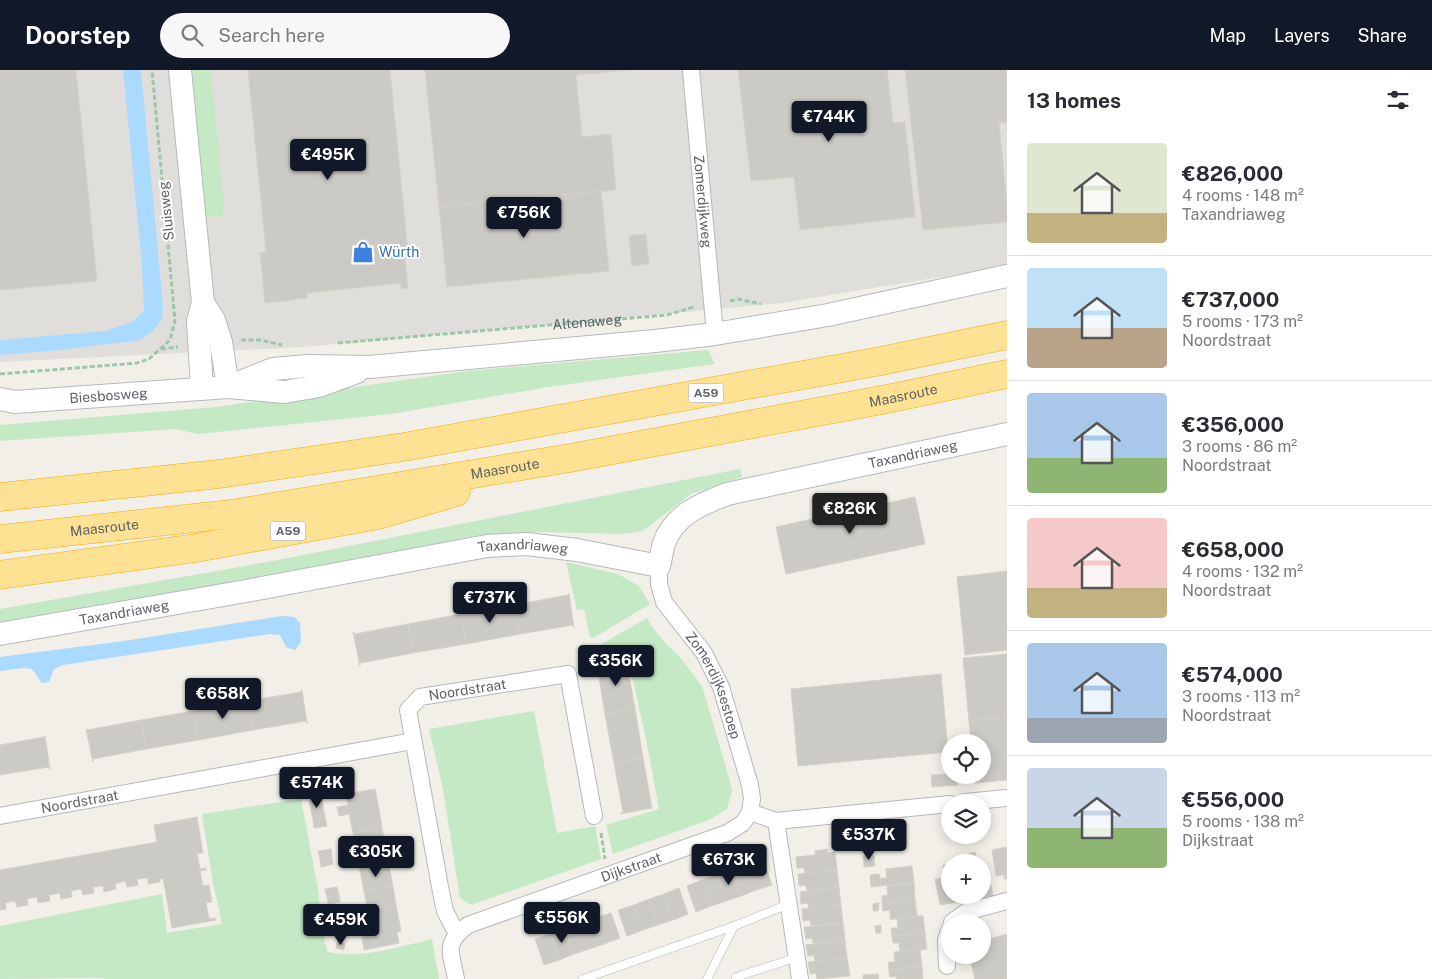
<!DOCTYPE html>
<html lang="en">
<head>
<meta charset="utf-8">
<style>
  body { margin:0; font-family:"Public Sans",sans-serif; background:#f7f7f7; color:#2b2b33; height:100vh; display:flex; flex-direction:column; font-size:19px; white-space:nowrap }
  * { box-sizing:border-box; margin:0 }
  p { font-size:16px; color:#7c7c81 }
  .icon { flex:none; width:28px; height:28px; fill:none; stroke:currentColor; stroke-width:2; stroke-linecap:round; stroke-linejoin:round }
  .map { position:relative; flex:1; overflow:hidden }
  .details { display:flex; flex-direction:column; background:#fff; width:425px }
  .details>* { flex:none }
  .buttons { position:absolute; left:941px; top:664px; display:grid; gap:10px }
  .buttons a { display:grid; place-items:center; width:50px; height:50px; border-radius:50%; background:#fff; box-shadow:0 2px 12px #0003; font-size:25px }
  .price { position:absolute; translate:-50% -42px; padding:0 11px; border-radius:5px; background:#111827; color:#fff; font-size:16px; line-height:32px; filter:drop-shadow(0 1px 2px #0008) }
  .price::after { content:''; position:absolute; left:50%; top:30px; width:15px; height:11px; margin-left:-8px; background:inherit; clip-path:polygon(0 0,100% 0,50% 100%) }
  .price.current { background:#222; color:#fff }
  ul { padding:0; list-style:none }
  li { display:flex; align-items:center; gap:15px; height:125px; padding:0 20px }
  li+li { border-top:1px solid #e1e1e2 }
  li span { display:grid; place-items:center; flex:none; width:140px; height:100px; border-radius:5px; color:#555 }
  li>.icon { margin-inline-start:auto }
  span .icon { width:60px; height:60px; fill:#fffc; stroke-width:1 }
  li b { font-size:21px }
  h2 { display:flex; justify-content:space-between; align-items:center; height:60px; padding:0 20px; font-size:21px }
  header { display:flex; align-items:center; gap:30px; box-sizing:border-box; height:70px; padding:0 25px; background:#111827; color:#fff }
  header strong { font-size:24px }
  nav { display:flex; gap:28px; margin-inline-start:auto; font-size:18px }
  .search { width:350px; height:45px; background:#f7f7f7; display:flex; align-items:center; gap:12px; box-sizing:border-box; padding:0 18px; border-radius:28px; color:#7c7c81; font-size:19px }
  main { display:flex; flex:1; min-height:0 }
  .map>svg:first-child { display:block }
  .industrial { fill:#e0deda }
  .green { fill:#c5e8c5 }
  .water { fill:#aadaff }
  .building { fill:#cccac5; stroke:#d6d1c6 }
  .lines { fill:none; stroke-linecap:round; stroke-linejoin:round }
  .lane-casing { stroke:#b5b8bc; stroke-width:9 }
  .street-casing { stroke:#b5b8bc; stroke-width:18 }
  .secondary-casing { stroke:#b6babf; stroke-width:24 }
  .highway-casing { stroke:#f9ab00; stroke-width:29 }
  .path { stroke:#9cc7a9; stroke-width:3; stroke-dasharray:5 2.5; stroke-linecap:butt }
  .lane { stroke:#fff; stroke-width:8 }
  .street { stroke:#fff; stroke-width:16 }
  .secondary { stroke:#fff; stroke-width:22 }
  .highway { stroke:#fde293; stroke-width:28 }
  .labels { text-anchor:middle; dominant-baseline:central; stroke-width:4; stroke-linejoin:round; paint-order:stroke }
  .shield { fill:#fff; stroke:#8f9295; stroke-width:1 }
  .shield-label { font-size:12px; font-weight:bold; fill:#5f6368 }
  .street-label { font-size:14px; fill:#5f6368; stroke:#fff }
  .shop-label { font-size:14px; fill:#366cbe; stroke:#fff; text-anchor:start }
</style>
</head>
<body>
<header>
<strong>Doorstep</strong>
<div class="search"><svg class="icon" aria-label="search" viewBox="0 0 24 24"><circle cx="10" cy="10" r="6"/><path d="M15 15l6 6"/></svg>Search here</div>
<nav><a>Map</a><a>Layers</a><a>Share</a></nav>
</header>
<main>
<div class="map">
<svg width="1007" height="909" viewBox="0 0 1007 909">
  <rect width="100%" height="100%" fill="#f1efe8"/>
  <polygon class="industrial" points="0,0 1007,0 1007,196 782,233 303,277 0,292"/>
  <g class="green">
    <polygon points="190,0 211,0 224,138 223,146 204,148"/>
    <polygon points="708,280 715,294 548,317 391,344 198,364 176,359 0,371 0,355 216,337 467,301"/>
    <polygon points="740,399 742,407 691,424 643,461 622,464 539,462 480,465 238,512 0,552 0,539 278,490"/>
    <polygon points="566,492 618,504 639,516 650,534 595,567 590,568 584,539 577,540"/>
    <polygon points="647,548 652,557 667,575 679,586 702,616 727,701 732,720 727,739 709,750 613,784 606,755 659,739 649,684 628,587 598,592 598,584 590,584 589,577 598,576"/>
    <polygon points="534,641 557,763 595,756 601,789 471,835 460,828 443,719 429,659"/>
    <path d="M301,729L318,820L325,874L328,882C362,889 399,877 432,869L439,909H113L96,908L0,909V856L162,824L167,863L222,854L213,813L202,744Z"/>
  </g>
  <g class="water">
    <polygon points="123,0 141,0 163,235 162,249 152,262 140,270 60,280 0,285 0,270 105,261 132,252 144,241 142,194"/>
    <polygon points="282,546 294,547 300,553 301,572 295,580 286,577 280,565 270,564 63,595 54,599 49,612 42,613 32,599 23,598 0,601 0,587 124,571"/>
  </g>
  <g class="building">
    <polygon points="0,0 76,0 97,211 0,220"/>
    <polygon points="248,0 390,0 408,182 404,182 408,218 401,219 401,213 307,223 307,228 265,233 260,183 266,182"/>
    <polygon points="425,0 630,0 576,5 582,67 611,64 616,120 439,137"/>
    <polygon points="738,0 887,0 893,53 905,52 915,147 800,160 794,107 751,111"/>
    <polygon points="905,0 1007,0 1007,52 999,53 1007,135 1007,152 923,160"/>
    <polygon points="601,121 609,201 447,217 439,137"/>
    <polygon points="646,164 649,194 632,196 629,166"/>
    <polygon points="915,427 925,474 786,504 776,457 840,443 838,437 849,434 851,441"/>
    <polygon points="1007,501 1007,580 965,585 957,507"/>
    <polygon points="569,523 574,558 573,555 520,564 515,535 568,525"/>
    <polygon points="515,535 520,564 466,574 461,544"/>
    <polygon points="461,544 466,574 413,583 408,554"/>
    <polygon points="408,554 413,583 360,593 360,596 353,562 355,564"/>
    <polygon points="1007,584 1007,647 969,651 963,588"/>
    <polygon points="626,589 635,639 605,644 597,595 593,595"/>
    <polygon points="941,604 948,682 798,696 791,619"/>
    <polygon points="301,620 302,620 307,654 306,651 253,660 248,631 301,622"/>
    <polygon points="248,631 253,660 199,670 194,641"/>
    <polygon points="635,639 643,688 614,693 605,644"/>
    <polygon points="194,641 199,670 146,679 141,650"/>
    <polygon points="1007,647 1007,710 975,713 974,705 982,705 982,672 971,672 969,651"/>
    <polygon points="141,650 146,679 93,689 93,692 86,659 88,660"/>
    <polygon points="44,666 45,666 50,700 49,697 0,705 0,675 44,667"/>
    <polygon points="643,688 652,738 620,744 623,742 614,693"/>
    <polygon points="950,704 950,705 957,705 958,715 932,717 931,705"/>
    <polygon points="375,719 379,739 339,746 337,737 348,735 346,724"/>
    <polygon points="322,729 325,748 313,750 309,731"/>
    <polygon points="379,739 382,758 353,763 349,743"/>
    <polygon points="197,747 203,783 197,784 200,799 206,798 206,800 200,801 203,816 209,815 209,816 212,832 206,833 209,849 215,848 216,850 172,858 163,808 160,809 160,812 148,814 148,808 137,809 138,815 127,817 125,811 115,814 116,819 104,822 103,816 93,817 94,823 83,825 81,819 71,821 72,827 61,829 60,823 49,825 50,831 38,833 37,827 27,829 28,835 17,837 15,831 5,833 6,839 0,840 0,800 157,772 154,755"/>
    <polygon points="325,748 327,756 314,758 313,750"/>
    <polygon points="382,758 386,777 357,782 353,763"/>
    <polygon points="386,777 389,796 360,801 357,782"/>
    <polygon points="1007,777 1007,809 1004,809 1004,805 996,806 992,780"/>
    <polygon points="331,779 332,787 320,789 318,781"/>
    <polygon points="828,779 828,783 835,782 837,800 805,804 804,798 797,798 796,787 815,785 815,781"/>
    <polygon points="975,782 977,792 967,792 965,785"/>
    <polygon points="874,785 875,796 864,797 863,786"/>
    <polygon points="332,787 333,794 321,797 320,789"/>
    <polygon points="763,789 772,815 756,820 747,795"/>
    <polygon points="950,794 950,800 944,801 943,795"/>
    <polygon points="747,795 756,820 741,826 732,800"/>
    <polygon points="389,796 393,816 364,821 360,801"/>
    <polygon points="912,796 914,813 881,816 880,808 887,808 886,799"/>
    <polygon points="732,800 741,826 726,831 717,805"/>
    <polygon points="837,800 839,817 807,821 806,815 799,816 798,804"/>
    <polygon points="950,800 950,825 956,825 957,832 940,835 935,809 945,808 944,801"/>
    <polygon points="988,800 993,826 973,829 973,825 982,825 982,801"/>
    <polygon points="879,804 881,816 871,817 870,805"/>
    <polygon points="717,805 726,831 711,836 702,810"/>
    <polygon points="702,810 711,836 696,842 687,816"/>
    <polygon points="914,813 915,830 882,833 882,826 888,825 887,816"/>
    <polygon points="393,816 396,835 368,840 364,821"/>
    <polygon points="337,817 339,825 327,827 325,819"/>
    <polygon points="839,817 841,835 809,839 808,833 801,834 800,822"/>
    <polygon points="679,818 688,844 673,850 664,824"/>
    <polygon points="664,824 673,850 658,855 649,829"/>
    <polygon points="339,825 340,832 328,834 327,827"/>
    <polygon points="956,825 973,825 973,829 957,832"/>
    <polygon points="649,829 658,855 643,860 634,835"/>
    <polygon points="915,830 917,846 923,846 890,849 890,840 883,841 882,833"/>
    <polygon points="879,833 878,841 873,841 873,834"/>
    <polygon points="396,835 401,861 397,862 399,873 364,880 362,867 372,866 368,840"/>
    <polygon points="634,835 643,860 627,866 618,840"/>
    <polygon points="841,835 843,853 811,856 810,850 803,851 802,839"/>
    <polygon points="611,843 620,868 604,874 595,848"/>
    <polygon points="923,846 925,863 892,866 891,858 898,858 897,849 890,849"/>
    <polygon points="595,848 604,874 589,879 580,853"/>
    <polygon points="580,853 589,879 574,884 565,858"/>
    <polygon points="843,853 845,870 813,874 812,868 806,869 804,857"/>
    <polygon points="881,855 881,863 876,863 875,856"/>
    <polygon points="565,858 574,884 559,890 550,864"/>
    <polygon points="925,863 927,879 900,882 899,873 893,873 892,866"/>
    <polygon points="550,864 559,890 544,895 535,869"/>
    <polygon points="1007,864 1007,909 975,909 971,893 968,893 967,891 970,890 969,885 982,885 982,871"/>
    <polygon points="845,870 847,888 815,892 814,885 808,886 806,875"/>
    <polygon points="337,872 345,873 344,880 336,878"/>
    <polygon points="927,879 920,880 922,896 889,900 888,892 895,892 894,882"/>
    <polygon points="847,888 850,906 817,909 816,903 810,904 808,892"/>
    <polygon points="922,896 923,909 896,909 896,906 890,907 889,900"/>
    <polygon points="878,904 879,909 863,909 863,905"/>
  </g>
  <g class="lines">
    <g class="lane-casing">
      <g id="lane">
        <polyline points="736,907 798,887"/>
        <polyline points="583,909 734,856"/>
        <polyline points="707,909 734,856 789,834"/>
      </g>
    </g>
    <g class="street-casing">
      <g id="street">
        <path id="s2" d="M691,0L715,264"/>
        <path id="s3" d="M659,496V514L664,532L704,583L721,617L750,715L752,729L750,742"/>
        <polyline points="965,732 1007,728"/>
        <path id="s4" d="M0,746L413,671"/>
        <polyline points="776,751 800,909"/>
        <polyline points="952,852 966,842 1007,831"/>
        <path id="s5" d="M457,864L445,841L441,822L408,640L420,627L568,604L594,746"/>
        <polyline points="947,896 946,870 950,858"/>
        <path id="s6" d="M456,909C451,881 443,874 468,855L727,763L743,753L750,742L776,751L950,734"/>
      </g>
    </g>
    <g class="secondary-casing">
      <g id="secondary">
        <polyline points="180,0 203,233 198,251 202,319"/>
        <polyline points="203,233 214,250 221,272 228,317"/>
        <polyline points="228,317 273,299 307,296 369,297 655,271 715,264 828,245 1007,206"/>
        <path id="s7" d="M0,329L15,332L228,317L284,322L319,316L357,302"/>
        <path id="s8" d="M0,564L246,521L487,476L527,474L577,480L659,496C661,488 662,480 664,473C674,445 701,434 727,424L1007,364"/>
      </g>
    </g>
    <g class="highway-casing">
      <g id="highway">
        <polyline points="0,427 219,404 404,377 881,291 1007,265"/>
        <path id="s9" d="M0,469L231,444L570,388L887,329L1007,304"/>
        <polyline points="0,505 196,478 378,445 456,422"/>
      </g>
    </g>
    <g class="path">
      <polyline points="730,231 738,229 761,234"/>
      <polyline points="241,270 260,270 282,275"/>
      <path id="s1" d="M338,273L667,245L694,237"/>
      <polyline points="161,279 178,277"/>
      <polyline points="0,304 137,293 149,289 170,270 175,251 152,0"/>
      <polyline points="601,763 605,789"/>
    </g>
    <use href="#lane" class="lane"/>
    <use href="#street" class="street"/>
    <use href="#secondary" class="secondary"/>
    <use href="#highway" class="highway"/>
  </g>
  <defs>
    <g id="shop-bare" transform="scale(1.725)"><path d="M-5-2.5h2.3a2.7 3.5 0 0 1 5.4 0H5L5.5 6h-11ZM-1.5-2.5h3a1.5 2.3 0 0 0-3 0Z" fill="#3f7fe0" stroke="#fff" stroke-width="2.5" paint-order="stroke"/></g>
  </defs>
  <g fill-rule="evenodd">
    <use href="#shop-bare" x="363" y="182"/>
  </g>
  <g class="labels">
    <g class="shield">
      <rect x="688.5" y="313.5" width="35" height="19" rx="4"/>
      <rect x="270.5" y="451.5" width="35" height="19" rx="4"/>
    </g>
    <g class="shield-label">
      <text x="706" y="323">A59</text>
      <text x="288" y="461">A59</text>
    </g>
    <g class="street-label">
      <text stroke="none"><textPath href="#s2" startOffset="132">Zomerdijkweg</textPath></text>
      <text transform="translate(166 141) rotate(-96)">Sluisweg</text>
      <text stroke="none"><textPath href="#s1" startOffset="250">Altenaweg</textPath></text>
      <text stroke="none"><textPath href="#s7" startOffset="109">Biesbosweg</textPath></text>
      <text stroke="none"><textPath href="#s9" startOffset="915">Maasroute</textPath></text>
      <text stroke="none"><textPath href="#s8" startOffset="965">Taxandriaweg</textPath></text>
      <text stroke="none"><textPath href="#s9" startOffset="510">Maasroute</textPath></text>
      <text stroke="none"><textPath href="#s9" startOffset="105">Maasroute</textPath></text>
      <text stroke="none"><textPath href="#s8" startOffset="531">Taxandriaweg</textPath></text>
      <text stroke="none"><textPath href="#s8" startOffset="126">Taxandriaweg</textPath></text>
      <text stroke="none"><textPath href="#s3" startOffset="135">Zomerdijksestoep</textPath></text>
      <text stroke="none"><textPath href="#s5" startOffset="296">Noordstraat</textPath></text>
      <text stroke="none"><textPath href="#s4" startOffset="81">Noordstraat</textPath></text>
      <text stroke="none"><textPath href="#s6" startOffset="234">Dijkstraat</textPath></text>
    </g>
    <g class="shop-label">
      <text x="379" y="182">Würth</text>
    </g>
  </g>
</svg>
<div class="buttons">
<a><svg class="icon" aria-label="locate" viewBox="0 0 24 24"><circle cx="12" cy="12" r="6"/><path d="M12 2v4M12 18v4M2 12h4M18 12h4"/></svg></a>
<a><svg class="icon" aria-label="layers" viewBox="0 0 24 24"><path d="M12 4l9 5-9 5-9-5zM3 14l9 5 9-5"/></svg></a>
<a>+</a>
<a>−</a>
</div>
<b class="price" style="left:829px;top:73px">€744K</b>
<b class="price" style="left:328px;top:111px">€495K</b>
<b class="price" style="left:524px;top:169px">€756K</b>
<b class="price current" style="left:850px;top:465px">€826K</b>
<b class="price" style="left:490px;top:554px">€737K</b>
<b class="price" style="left:616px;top:617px">€356K</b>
<b class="price" style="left:223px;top:650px">€658K</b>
<b class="price" style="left:317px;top:739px">€574K</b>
<b class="price" style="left:869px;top:791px">€537K</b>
<b class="price" style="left:376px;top:808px">€305K</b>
<b class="price" style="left:729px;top:816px">€673K</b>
<b class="price" style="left:562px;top:874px">€556K</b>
<b class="price" style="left:341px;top:876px">€459K</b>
</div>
<section class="details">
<h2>13 homes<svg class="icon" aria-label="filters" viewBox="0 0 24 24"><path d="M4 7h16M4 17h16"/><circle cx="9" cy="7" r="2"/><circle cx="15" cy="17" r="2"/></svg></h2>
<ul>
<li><span style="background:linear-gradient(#dfe7d0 70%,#c2b280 0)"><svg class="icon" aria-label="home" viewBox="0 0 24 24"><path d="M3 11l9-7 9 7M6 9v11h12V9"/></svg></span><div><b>€826,000</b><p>4 rooms · 148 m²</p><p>Taxandriaweg</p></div></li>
<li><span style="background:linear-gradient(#bfe0f5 60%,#b9a48a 0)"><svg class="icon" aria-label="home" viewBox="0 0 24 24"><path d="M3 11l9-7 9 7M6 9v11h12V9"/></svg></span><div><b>€737,000</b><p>5 rooms · 173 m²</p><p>Noordstraat</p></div></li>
<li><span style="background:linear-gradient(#a9c7e8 65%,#8fb573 0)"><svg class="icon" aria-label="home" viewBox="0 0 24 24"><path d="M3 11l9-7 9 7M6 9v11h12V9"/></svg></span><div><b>€356,000</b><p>3 rooms · 86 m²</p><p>Noordstraat</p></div></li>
<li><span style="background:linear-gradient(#f6c9c9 70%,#c2b280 0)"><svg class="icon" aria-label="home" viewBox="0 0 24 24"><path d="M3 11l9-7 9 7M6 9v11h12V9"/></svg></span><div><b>€658,000</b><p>4 rooms · 132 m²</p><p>Noordstraat</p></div></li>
<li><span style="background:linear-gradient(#a9c7e8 75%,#9aa5b1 0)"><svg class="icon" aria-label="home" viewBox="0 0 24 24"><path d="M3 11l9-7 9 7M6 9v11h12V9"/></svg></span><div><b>€574,000</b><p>3 rooms · 113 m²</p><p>Noordstraat</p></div></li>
<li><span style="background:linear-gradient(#c9d6e8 60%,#8fb573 0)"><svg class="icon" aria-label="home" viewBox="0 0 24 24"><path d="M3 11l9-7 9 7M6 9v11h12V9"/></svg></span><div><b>€556,000</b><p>5 rooms · 138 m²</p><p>Dijkstraat</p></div></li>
</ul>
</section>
</main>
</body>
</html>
